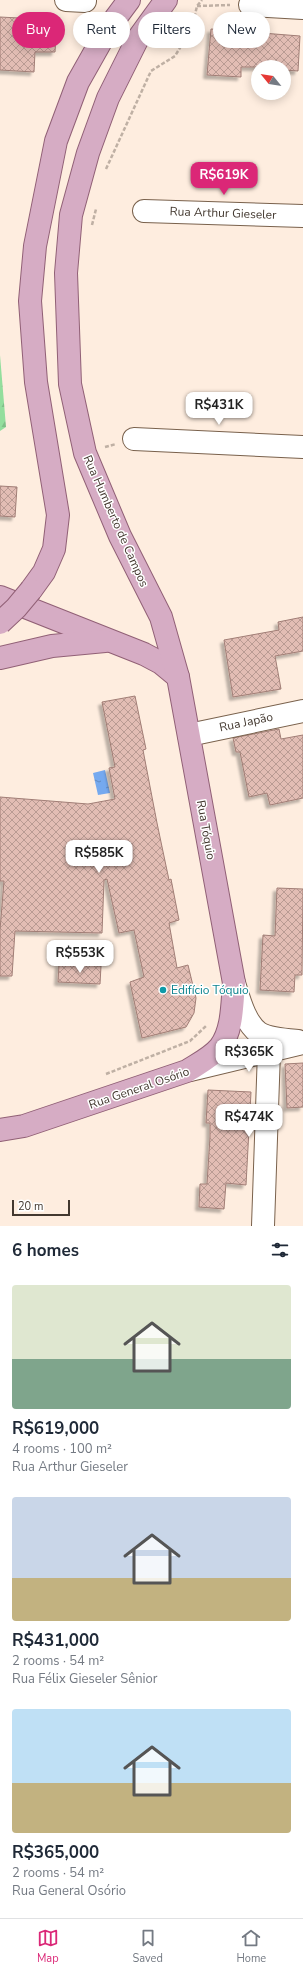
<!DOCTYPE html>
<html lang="en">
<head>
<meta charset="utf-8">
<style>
  body { margin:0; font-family:"Nunito Sans",sans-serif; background:#f6f6f7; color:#1f2937; height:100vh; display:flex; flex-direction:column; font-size:15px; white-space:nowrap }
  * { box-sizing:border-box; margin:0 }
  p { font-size:13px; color:#747a83 }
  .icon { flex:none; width:22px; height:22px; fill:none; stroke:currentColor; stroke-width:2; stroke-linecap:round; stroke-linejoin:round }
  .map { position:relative; height:1226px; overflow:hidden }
  .panel { display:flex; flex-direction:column; background:#fff; flex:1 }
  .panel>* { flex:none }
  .banner { position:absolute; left:12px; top:12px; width:279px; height:36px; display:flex; gap:8px }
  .needle { width:26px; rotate:300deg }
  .controls { position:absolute; left:251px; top:60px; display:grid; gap:8px }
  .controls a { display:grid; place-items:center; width:40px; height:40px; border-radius:50%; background:#fff; box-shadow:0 2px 10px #0003; font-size:20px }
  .scale { position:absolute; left:12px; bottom:10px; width:58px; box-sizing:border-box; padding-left:4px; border:2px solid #43382f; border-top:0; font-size:11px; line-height:14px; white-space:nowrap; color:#43382f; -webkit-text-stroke:3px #fff; paint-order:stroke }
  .price { position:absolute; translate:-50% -34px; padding:0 9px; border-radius:8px; background:#fff; color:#222; font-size:13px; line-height:26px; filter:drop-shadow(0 1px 2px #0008) }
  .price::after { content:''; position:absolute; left:50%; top:24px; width:12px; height:9px; margin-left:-6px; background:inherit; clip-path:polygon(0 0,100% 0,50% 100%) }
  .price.active { background:#db2777; color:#fff }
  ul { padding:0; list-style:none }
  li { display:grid; align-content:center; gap:8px; height:212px; padding:0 12px }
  li span { display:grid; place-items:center; height:124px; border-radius:4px; color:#555 }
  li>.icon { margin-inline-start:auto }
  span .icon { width:72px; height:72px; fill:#fffc; stroke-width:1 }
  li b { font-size:17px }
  h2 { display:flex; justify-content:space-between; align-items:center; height:48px; padding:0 12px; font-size:17px }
  .tag { padding:0 14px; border-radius:18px; background:#fff; box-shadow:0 2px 10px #0003; font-size:14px; line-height:36px }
  .tag.active { background:#db2777; color:#fff }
  .dock { display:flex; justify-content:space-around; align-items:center; height:56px; border-top:1px solid #e0e1e3; background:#fff; font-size:11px; color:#747a83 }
  .dock a { display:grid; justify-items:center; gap:2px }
  .dock .active { color:#db2777 }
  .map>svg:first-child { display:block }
  .forest { fill:url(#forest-firs) }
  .water { fill:url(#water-ripples) }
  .building { fill:url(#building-cross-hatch); stroke:#a17e76; filter:url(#shadow) }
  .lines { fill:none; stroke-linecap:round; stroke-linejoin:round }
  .minor-casing { stroke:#79614c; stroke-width:24 }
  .secondary-casing { stroke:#79614c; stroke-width:24 }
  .primary-casing { stroke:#916076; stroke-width:24 }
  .path { stroke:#bfb0a4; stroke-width:2.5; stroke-dasharray:4 2; stroke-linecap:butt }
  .minor { stroke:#fff; stroke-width:22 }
  .secondary { stroke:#fff; stroke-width:22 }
  .primary { stroke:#d6acc4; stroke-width:22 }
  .primary-bridge-casing { stroke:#916076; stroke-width:24; stroke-linecap:butt }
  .primary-bridge { stroke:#d6acc4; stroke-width:22 }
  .culture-dot { fill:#0f9aa8; stroke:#fff; stroke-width:1.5 }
  .labels { text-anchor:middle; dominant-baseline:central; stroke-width:3; stroke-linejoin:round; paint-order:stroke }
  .street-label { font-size:12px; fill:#43382f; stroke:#fff }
  .culture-label { font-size:12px; fill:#0d838f; stroke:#fff; text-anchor:start }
</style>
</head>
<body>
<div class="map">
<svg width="303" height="1226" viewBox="0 0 303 1226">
  <defs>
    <pattern id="forest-firs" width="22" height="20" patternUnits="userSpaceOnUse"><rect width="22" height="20" fill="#93de9d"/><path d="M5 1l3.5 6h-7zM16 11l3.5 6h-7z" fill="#80bf88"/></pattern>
    <pattern id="water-ripples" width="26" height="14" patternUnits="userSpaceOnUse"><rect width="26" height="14" fill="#75a9ef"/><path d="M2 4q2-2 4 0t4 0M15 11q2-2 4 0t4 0" fill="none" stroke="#628bc2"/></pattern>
    <pattern id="building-cross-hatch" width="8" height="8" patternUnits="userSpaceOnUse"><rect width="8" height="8" fill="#e2bdb4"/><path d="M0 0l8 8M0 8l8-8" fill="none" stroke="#b99b93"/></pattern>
    <filter id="shadow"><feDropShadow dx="-3.5" dy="3.5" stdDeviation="1" flood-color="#0004"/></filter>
  </defs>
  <rect width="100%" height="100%" fill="#feeddf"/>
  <polygon class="forest" points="0,355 6,427 0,431"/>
  <polygon class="water" points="105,770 110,793 98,795 93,773"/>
  <g class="building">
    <polygon points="0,17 57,20 55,52 35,52 34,72 0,70"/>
    <polygon points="211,29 300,36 298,71 284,70 284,67 241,67 241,77 207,75"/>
    <polygon points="0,486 17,487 15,517 0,516"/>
    <polygon points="303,617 303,651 275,656 281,689 233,697 224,640 279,630 278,622"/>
    <polygon points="135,696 146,749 143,750 157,823 169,880 171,879 179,920 169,923 177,968 188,965 196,998 194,1013 186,1027 142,1038 130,982 144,977 134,930 119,933 107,879 104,880 102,933 15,931 12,976 0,976 0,930 4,881 0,881 0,797 88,804 115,799 109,768 115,767 102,702"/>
    <polygon points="279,729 281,739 303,735 303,798 270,805 267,793 249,797 240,752 236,752 233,738"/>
    <polygon points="277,888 303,889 302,975 295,975 294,992 260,990 263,935 275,936"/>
    <polygon points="59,964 101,966 100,984 58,982"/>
    <polygon points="303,1063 303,1107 287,1108 285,1064"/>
    <polygon points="208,1090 251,1092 246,1185 226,1183 224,1209 199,1207 200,1184 207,1184 210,1137 210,1123 206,1123"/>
  </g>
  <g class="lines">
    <g class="minor-casing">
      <g id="minor">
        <polyline points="66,0 85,1"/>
        <polyline points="250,5 303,8"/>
        <polyline points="144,211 303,216"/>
        <polyline points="134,439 303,447"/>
        <polyline points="189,735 303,711"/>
        <polyline points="263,1226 269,1051"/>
      </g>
    </g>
    <g class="secondary-casing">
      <g id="secondary">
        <path d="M234,983C239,999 245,1023 259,1033C269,1039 286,1040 298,1041"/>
        <polyline points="190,1070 303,1043"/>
      </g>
    </g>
    <g class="primary-casing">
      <g id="primary">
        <polyline points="31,590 44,572 54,549 58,515 36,382 30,301 35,246 56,141 78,82 109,27 129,0"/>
        <polyline points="0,597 144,654 161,663 178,677"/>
        <polyline points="0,658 52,646 105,641"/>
        <path d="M0,1130L24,1126L187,1071C198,1064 212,1057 220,1047C233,1030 232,1004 234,983L178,677L161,617L120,536L85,453L70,384L66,273L71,215L88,153L108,98L137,40L166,0"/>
      </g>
    </g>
    <g class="path">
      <polyline points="197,6 230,5"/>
      <polyline points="106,169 151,71 175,56 192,28 197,6 202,0"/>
      <polyline points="92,225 96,209"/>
      <polyline points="105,447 116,444"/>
      <polyline points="106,1074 190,1041 206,1026"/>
    </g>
    <use href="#minor" class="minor"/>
    <use href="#secondary" class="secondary"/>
    <use href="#primary" class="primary"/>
    <g class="primary-bridge-casing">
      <polyline id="primary-bridge" points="0,623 16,608 31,590"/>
    </g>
    <use href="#primary-bridge" class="primary-bridge"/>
  </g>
  <circle class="culture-dot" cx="163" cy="990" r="4"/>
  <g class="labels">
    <g class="street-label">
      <text transform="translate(223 213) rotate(2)">Rua Arthur Gieseler</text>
      <text transform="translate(116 521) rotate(66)">Rua Humberto de Campos</text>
      <text transform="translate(246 722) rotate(-12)">Rua Japão</text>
      <text transform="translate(206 830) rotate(80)">Rua Tóquio</text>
      <text transform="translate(139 1088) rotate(-19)">Rua General Osório</text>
    </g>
    <g class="culture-label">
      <text x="171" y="990">Edifício Tóquio</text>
    </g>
  </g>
</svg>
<div class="controls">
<a><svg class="needle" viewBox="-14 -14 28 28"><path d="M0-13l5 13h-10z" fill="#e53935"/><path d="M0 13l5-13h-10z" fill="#747a83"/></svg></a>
</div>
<div class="scale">20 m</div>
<b class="price active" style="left:224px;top:196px">R$619K</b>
<b class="price" style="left:219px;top:426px">R$431K</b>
<b class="price" style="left:99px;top:874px">R$585K</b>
<b class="price" style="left:80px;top:974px">R$553K</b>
<b class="price" style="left:249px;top:1073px">R$365K</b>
<b class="price" style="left:249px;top:1138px">R$474K</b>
<div class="banner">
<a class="tag active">Buy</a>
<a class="tag">Rent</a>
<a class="tag">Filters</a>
<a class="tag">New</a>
</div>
</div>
<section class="panel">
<h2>6 homes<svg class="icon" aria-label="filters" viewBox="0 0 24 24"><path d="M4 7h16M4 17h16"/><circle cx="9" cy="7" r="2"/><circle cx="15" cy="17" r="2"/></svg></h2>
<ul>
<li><span style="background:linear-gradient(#dfe7d0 60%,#7fa58c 0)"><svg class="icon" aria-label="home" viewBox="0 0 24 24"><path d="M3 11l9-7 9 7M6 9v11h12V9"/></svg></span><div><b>R$619,000</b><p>4 rooms · 100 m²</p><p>Rua Arthur Gieseler</p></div></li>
<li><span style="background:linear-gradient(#c9d6e8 65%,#c2b280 0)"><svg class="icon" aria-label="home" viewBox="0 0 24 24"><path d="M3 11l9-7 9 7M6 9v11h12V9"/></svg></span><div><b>R$431,000</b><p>2 rooms · 54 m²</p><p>Rua Félix Gieseler Sênior</p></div></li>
<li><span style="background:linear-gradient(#bfe0f5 60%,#c2b280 0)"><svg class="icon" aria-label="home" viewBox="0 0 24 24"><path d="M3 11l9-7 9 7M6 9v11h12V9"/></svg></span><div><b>R$365,000</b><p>2 rooms · 54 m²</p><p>Rua General Osório</p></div></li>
</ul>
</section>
<nav class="dock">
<a class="active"><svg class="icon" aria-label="map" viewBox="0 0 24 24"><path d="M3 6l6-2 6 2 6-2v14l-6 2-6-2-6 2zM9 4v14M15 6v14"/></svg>Map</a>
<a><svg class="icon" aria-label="saved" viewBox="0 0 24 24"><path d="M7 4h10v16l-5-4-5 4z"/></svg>Saved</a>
<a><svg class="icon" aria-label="home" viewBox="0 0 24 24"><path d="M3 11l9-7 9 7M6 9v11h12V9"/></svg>Home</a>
</nav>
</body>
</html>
